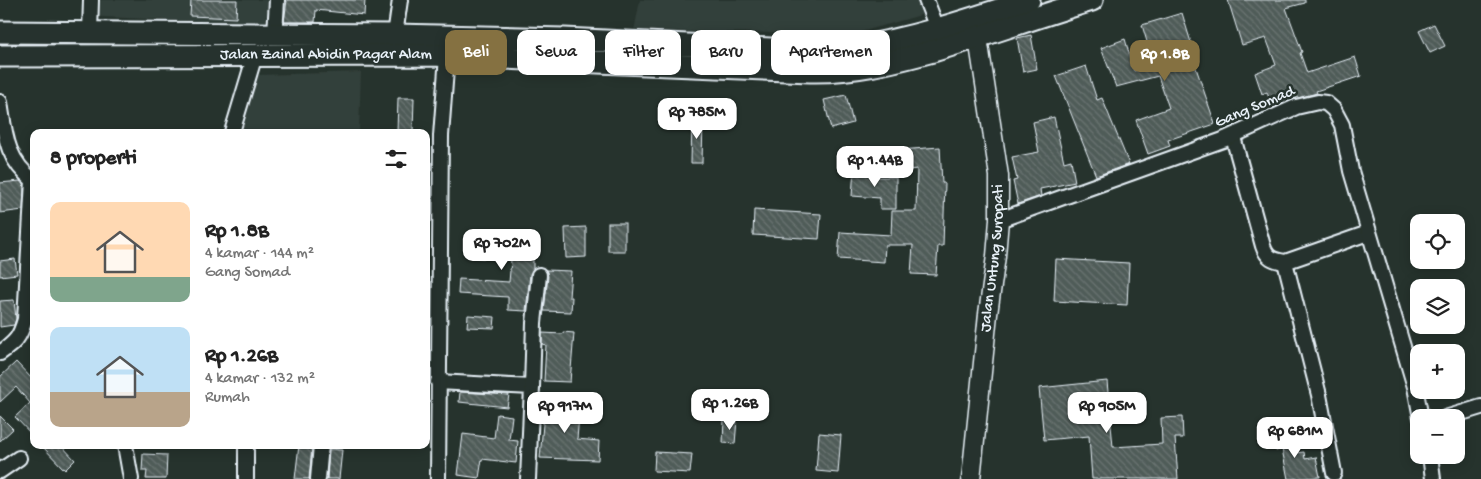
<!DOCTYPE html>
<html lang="id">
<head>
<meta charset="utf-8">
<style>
  body { margin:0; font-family:"Gochi Hand",sans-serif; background:#f6f6f6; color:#222; height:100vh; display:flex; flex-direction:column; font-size:19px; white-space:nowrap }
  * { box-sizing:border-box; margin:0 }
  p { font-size:16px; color:#767676 }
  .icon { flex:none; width:28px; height:28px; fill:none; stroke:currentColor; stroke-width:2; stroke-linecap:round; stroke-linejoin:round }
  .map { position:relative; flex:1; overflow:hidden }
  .side { position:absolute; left:30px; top:129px; width:400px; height:320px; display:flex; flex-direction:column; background:#fff; border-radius:10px; box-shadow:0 2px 12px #0003 }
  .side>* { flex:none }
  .guide { position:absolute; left:445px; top:30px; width:475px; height:45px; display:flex; gap:10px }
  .fabs { position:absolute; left:1410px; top:214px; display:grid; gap:10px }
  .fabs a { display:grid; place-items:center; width:55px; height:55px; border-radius:10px; background:#fff; box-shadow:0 2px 12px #0003; font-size:25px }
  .price { position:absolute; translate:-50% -42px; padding:0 11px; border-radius:10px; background:#fff; color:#222; font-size:16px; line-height:32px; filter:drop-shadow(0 1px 2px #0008) }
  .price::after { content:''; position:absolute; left:50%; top:30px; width:15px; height:11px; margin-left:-8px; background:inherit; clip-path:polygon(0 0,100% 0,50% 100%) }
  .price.current { background:#857141; color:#fff }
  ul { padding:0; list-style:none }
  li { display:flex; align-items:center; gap:15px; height:125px; padding:0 20px }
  li span { display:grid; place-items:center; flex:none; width:140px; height:100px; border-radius:10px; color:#555 }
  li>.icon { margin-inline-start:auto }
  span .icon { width:60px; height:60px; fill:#fffc; stroke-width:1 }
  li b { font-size:21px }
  h2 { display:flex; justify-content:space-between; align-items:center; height:60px; padding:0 20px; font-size:21px }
  .pill { padding:0 18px; border-radius:10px; background:#fff; box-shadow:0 2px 12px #0003; font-size:18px; line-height:45px }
  .pill.current { background:#857141; color:#fff }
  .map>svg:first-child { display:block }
  .built { fill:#333f3a }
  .building { fill:url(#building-back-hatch); stroke:#e8f1f8 }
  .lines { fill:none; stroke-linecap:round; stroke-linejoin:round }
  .minor-casing { stroke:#e8f1f8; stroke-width:18 }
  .major-casing { stroke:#e8f1f8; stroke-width:21 }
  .highway-casing { stroke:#e8f1f8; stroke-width:25 }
  .minor { stroke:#26332d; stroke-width:14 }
  .major { stroke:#26332d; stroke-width:18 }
  .highway { stroke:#26332d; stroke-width:21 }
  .labels { text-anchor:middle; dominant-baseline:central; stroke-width:5; stroke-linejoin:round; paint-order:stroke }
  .street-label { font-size:16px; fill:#e8f1f8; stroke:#26332d }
</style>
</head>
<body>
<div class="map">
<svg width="1481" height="479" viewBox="0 0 1481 479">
  <defs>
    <pattern id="building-back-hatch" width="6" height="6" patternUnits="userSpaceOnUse" patternTransform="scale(1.25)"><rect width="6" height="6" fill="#505c59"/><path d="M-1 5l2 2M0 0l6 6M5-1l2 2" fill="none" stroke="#697472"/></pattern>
  </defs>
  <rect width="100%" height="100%" fill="#26332d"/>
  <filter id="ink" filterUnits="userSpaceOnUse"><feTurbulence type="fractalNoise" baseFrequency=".02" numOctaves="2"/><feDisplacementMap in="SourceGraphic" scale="10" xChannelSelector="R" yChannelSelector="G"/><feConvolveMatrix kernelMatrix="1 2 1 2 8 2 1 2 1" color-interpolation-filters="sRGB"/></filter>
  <g filter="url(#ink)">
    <g class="built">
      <polygon points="86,0 277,0 276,21 187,21 85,16"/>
      <polygon points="640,0 923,0 928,13 854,34 634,31"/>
      <polygon points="361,72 359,132 236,132 256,75"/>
    </g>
    <g class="building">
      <polygon points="191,0 237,0 236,18 190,16"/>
      <polygon points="287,0 365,0 364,15 316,10 315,22 284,22"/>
      <polygon points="1228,0 1305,0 1305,3 1286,8 1302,52 1300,53 1307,73 1355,57 1361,76 1316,91 1317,93 1294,99 1272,108 1267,92 1262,94 1255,73 1276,65 1266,38 1242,45"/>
      <polygon points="1182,13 1192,46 1189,47 1215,124 1168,140 1170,146 1148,154 1136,120 1169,108 1158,76 1116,87 1101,48 1125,39 1134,71 1154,65 1142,25"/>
      <polygon points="1434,24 1445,46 1430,53 1419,31"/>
      <polygon points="1031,35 1037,69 1023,72 1017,38"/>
      <polygon points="1086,66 1097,100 1102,98 1129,164 1096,176 1056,76"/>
      <polygon points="846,95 853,123 831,129 824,100"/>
      <polygon points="398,98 414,98 413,132 397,132"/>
      <polygon points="692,117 703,118 702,163 691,163"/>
      <polygon points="1054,117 1064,162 1071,160 1075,182 1040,189 1041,196 1018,204 1013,181 1017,180 1012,157 1039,152 1033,122"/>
      <polygon points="940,147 942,183 945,183 943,246 938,246 936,275 911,274 913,245 885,245 884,262 838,259 840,232 891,235 892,211 916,211 917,169 900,171 899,150"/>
      <polygon points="854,169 871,171 871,177 896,177 896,209 880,209 880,198 852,196"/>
      <polygon points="20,181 24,186 23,210 0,213 0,183"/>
      <polygon points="754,210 821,214 819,239 753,235"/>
      <rect x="608" y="223" width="17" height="28"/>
      <polygon points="586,227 586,257 566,258 565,228"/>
      <polygon points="469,237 498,239 498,242 533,244 533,269 530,274 526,311 508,310 508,297 458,294 459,279 509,282 511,260 468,257"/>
      <polygon points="15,259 17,274 0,276 0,261"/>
      <polygon points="1056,259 1129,263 1127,305 1054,301"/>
      <polygon points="546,270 571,271 569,297 572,297 571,312 544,311 548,276"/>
      <polygon points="14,300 16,319 14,325 0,327 0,301"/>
      <polygon points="468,315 495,317 494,328 467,327"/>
      <polygon points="563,332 574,333 570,382 544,381 546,345 542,344 542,333 563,334"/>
      <polygon points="16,362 34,381 34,437 15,417 30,403 16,387 0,402 0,377"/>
      <polygon points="1107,381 1113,447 1162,444 1161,418 1182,417 1183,438 1175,438 1178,479 1092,479 1089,436 1044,440 1039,388"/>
      <polygon points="460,392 509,395 507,407 459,402"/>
      <polygon points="545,402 580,404 577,439 599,441 598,460 540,458"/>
      <polygon points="497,414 512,416 509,440 518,441 516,463 482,459 479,478 458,475 463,434 494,438"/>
      <polygon points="0,416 13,429 0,441"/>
      <polygon points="724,419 737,419 735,444 723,443"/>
      <polygon points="1290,431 1294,453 1304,452 1305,459 1316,457 1320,477 1288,479 1282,449 1276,451 1272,435"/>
      <polygon points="819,433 841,435 838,473 816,471"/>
      <polygon points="41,445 61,445 75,460 65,470"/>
      <polygon points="299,445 312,447 309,479 295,479"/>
      <polygon points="329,449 342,450 339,479 327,479"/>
      <polygon points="655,452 692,454 690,473 654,471"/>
      <polygon points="143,454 167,455 166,479 146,479 147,471 142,471"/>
    </g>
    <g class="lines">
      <g class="minor-casing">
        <g id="minor">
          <polyline points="926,0 937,28"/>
          <polyline points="90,32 91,0"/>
          <polyline points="275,34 277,0"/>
          <polyline points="395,35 400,0"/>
          <path d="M0,102C5,134 6,160 34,181"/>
          <polyline points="232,132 255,55"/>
          <path d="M1233,137L1263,246C1267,258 1273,260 1285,262L1368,233"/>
          <polyline points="999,220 1223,140 1296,107 1318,102 1326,103 1334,110 1342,125 1351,171 1415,387 1421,418"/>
          <polyline points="1285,262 1319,395 1334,473"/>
          <path d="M0,353C16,342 20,337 25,319L33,181"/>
          <polyline points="438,382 532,387 528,479"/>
          <polyline points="532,387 534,323 539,275"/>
          <polyline points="1445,418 1481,407"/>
          <polyline points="125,445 131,479"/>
          <polyline points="246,445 246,479"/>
          <polyline points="1430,455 1433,479"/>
          <polyline points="0,471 19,458"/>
          <polyline points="318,479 321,445"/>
          <polyline points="438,479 441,136 447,56"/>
        </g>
      </g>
      <g class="major-casing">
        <g id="major">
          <path id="s1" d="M971,479L988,314L996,256L999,220V176L978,38"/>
        </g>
      </g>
      <g class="highway-casing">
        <g id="highway">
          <path d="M0,32L395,35L564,39L810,51C824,50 838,50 852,48C912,39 971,19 1029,0"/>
          <path id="s2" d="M0,56L431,55L810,71C853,72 892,62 933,51C986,35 1039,16 1092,0"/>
        </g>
      </g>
      <use href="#minor" class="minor"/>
      <use href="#major" class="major"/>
      <use href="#highway" class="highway"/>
    </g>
  </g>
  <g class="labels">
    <g class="street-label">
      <text stroke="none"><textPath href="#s2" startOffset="326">Jalan Zainal Abidin Pagar Alam</textPath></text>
      <text transform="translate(1255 108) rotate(-23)">Gang Somad</text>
      <text stroke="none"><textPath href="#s1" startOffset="222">Jalan Untung Suropati</textPath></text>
    </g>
  </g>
</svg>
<div class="fabs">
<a><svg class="icon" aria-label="locate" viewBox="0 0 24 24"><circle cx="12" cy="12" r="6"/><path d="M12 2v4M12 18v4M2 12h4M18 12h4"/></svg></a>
<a><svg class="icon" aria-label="layers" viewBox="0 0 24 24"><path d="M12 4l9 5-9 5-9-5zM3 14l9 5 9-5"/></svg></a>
<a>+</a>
<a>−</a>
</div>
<b class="price current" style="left:1165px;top:82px">Rp 1.8B</b>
<b class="price" style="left:697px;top:140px">Rp 785M</b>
<b class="price" style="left:875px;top:188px">Rp 1.44B</b>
<b class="price" style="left:502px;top:271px">Rp 702M</b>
<b class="price" style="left:730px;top:431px">Rp 1.26B</b>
<b class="price" style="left:565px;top:434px">Rp 917M</b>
<b class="price" style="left:1107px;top:434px">Rp 905M</b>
<b class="price" style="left:1295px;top:459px">Rp 681M</b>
<div class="guide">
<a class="pill current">Beli</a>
<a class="pill">Sewa</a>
<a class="pill">Filter</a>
<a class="pill">Baru</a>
<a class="pill">Apartemen</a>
</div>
<section class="side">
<h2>8 properti<svg class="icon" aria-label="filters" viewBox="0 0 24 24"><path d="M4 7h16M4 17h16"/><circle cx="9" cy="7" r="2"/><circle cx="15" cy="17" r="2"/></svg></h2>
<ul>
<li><span style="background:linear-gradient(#ffd9b3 75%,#7fa58c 0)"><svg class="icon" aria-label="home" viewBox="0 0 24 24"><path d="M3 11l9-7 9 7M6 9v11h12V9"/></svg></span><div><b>Rp 1.8B</b><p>4 kamar · 144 m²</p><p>Gang Somad</p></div></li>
<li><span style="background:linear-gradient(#bfe0f5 65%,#b9a48a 0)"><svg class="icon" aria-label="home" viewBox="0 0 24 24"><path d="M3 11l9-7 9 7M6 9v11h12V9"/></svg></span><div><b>Rp 1.26B</b><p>4 kamar · 132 m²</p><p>Rumah</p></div></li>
</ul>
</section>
</div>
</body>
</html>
